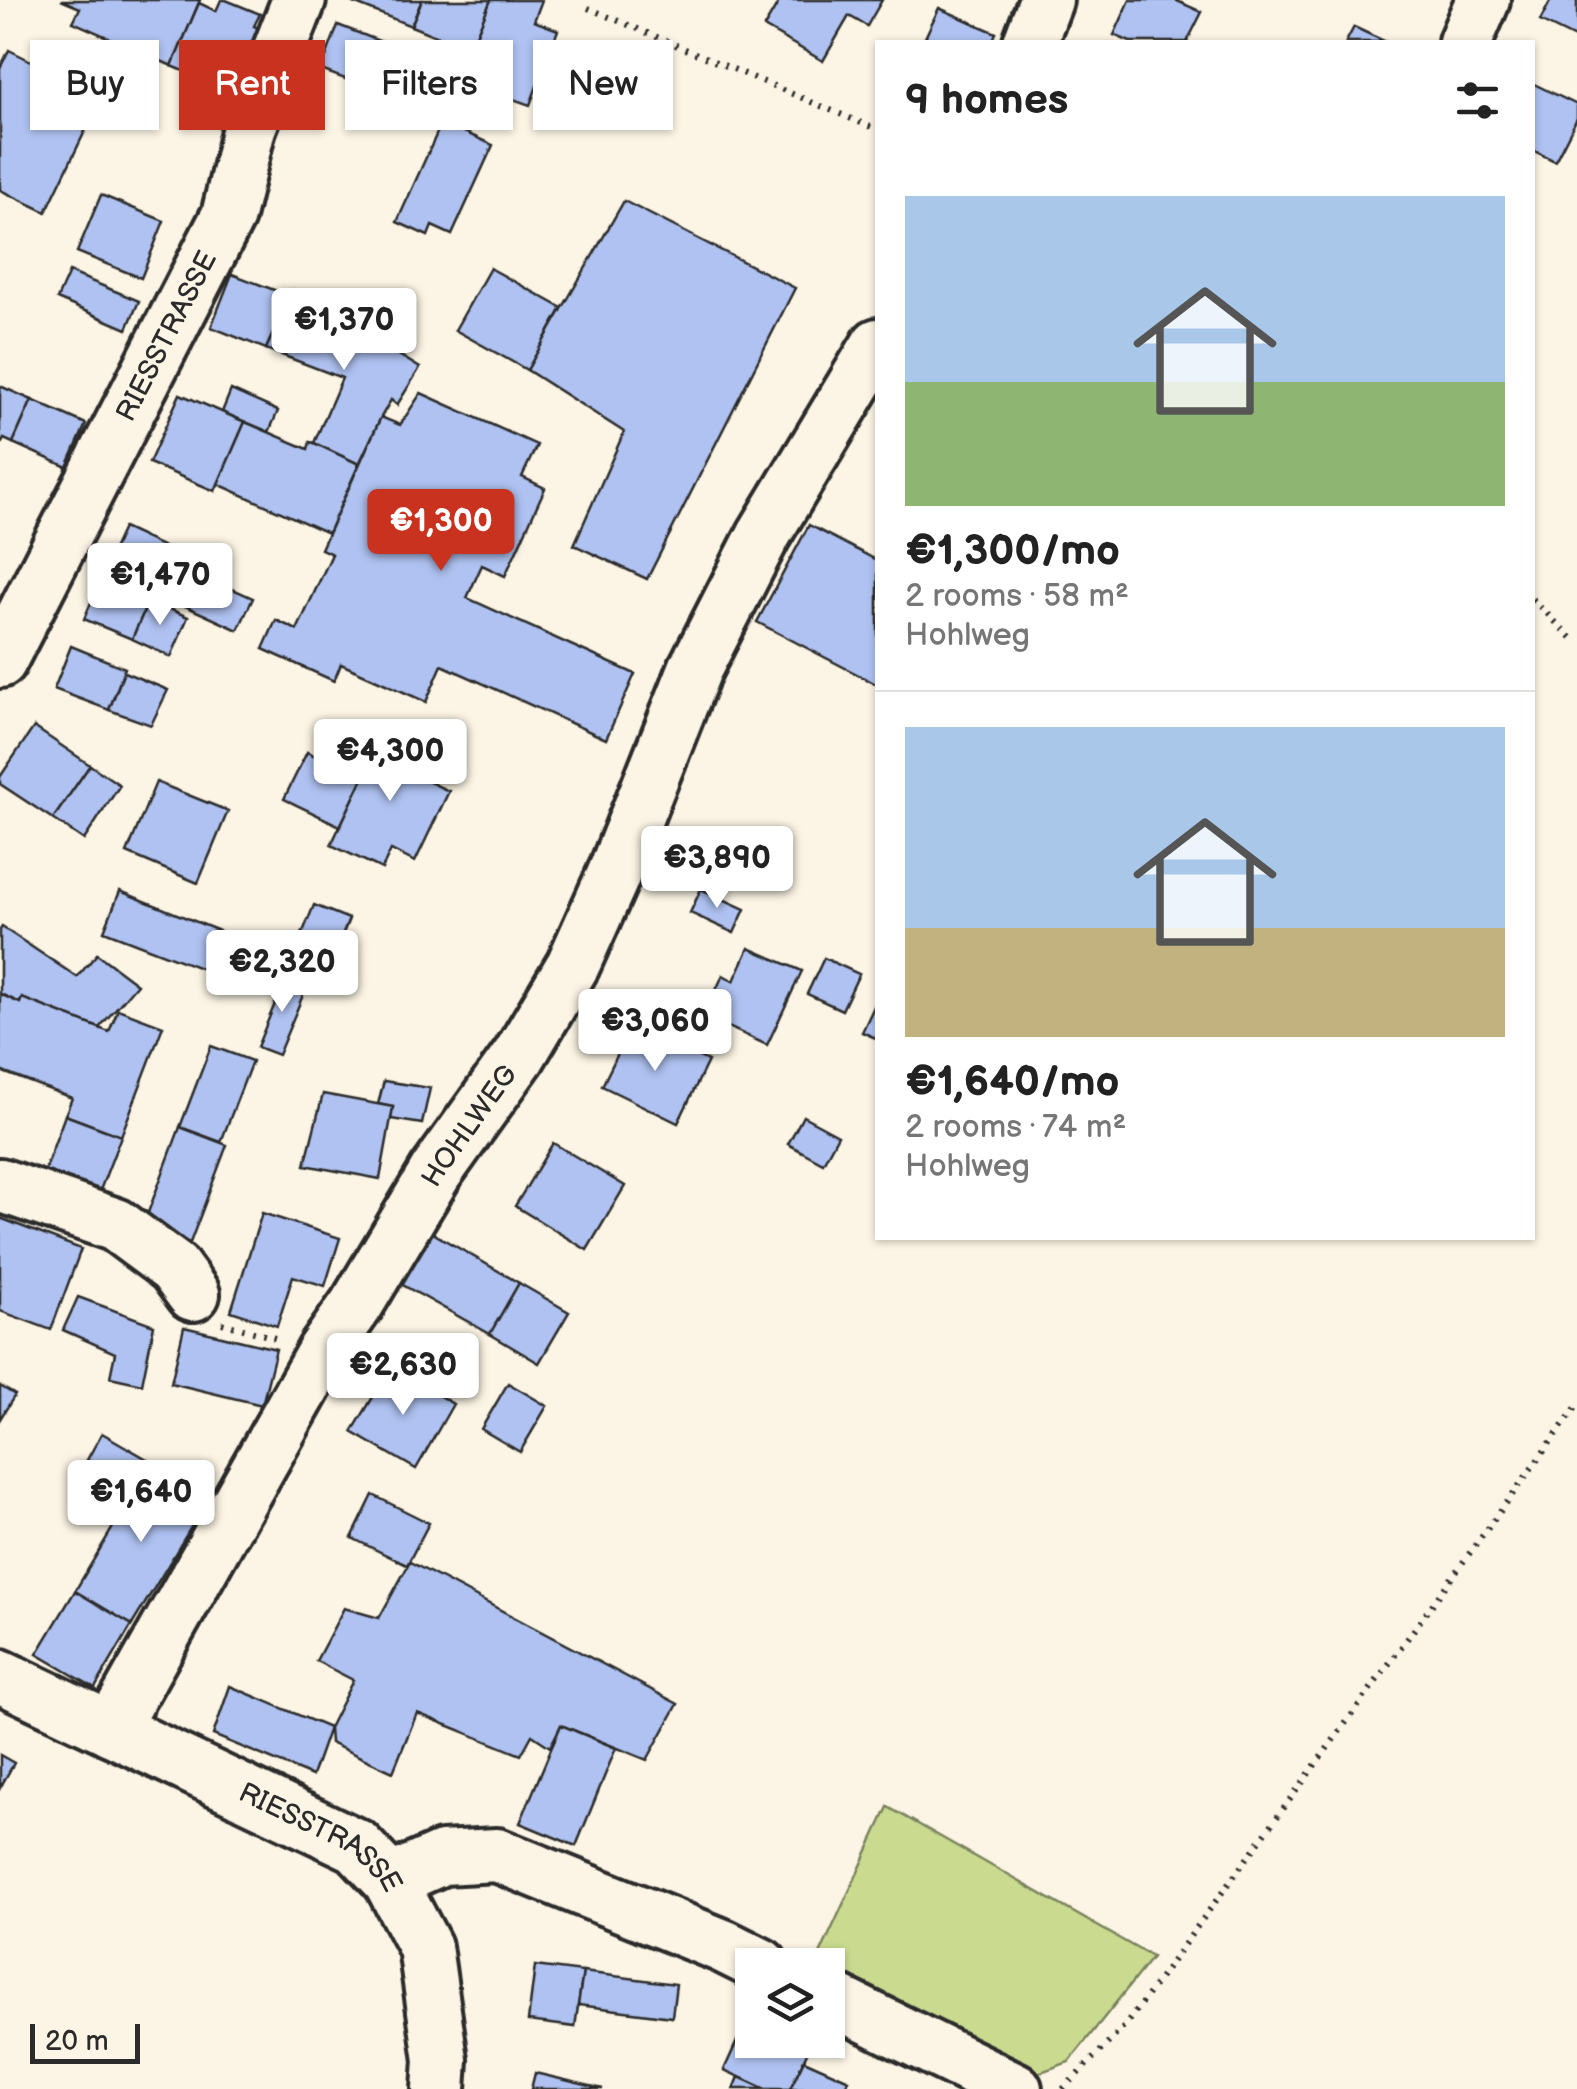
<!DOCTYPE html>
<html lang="en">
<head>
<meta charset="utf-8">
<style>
  body { margin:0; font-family:"Balsamiq Sans",sans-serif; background:#f6f6f6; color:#222; height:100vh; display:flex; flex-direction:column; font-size:38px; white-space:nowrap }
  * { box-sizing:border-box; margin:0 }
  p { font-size:32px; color:#767676 }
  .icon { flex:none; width:55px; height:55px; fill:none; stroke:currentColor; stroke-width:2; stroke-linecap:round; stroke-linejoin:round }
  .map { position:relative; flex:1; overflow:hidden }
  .drawer { position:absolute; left:875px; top:40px; width:660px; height:1200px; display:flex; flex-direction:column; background:#fff; border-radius:0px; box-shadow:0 2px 8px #0004 }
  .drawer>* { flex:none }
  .hud { position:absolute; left:30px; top:40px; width:695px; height:90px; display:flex; gap:20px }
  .controls { position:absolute; left:735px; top:1948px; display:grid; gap:20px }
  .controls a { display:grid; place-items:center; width:110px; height:110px; border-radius:0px; background:#fff; box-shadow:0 2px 8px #0004; font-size:50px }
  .scale { position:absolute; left:30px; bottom:25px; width:110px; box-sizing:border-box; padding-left:10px; border:5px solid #2b2b2b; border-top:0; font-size:28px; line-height:35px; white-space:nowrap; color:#2b2b2b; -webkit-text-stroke:8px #fcf5e5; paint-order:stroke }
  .price { position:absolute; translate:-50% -85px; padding:0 22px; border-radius:10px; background:#fff; color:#222; font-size:32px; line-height:65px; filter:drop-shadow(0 2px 5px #0008) }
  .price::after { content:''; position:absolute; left:50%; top:60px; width:30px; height:22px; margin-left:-15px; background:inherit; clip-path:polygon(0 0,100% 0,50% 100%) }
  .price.current { background:#c8321e; color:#fff }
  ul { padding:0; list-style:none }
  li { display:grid; align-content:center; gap:20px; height:530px; padding:0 30px }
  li+li { border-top:2px solid #e0e0e0 }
  li span { display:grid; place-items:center; height:310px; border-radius:0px; color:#555 }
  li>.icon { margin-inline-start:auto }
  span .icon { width:180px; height:180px; fill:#fffc; stroke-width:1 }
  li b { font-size:42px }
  h2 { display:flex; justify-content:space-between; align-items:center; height:120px; padding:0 30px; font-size:42px }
  .tag { padding:0 35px; border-radius:0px; background:#fff; box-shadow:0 2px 8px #0004; font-size:35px; line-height:90px }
  .tag.current { background:#c8321e; color:#fff }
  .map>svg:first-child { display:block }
  .green { fill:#cadb90; stroke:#7a835e; stroke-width:2.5 }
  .building { fill:#afc2f1; stroke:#2b2b2b; stroke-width:2.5 }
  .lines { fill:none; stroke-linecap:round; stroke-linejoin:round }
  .minor-casing { stroke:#2b2b2b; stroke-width:60 }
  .path { stroke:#2b2b2b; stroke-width:6; stroke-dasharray:2.5 8; stroke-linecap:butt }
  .minor { stroke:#fcf5e5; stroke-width:52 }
  .labels { text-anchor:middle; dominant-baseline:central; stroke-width:8; stroke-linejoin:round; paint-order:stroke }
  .street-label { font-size:28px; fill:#2b2b2b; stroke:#fcf5e5 }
</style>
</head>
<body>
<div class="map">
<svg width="1577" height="2089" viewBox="0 0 1577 2089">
  <rect width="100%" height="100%" fill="#fcf5e5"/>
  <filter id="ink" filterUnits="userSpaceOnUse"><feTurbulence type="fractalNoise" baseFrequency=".01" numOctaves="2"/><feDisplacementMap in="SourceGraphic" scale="20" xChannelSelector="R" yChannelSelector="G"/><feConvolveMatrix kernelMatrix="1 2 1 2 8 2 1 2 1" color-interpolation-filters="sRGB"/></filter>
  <g filter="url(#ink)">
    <polygon class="green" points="888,1807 1152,1957 1069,2062 1027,2077 828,1969 828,1965 816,1963"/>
    <g class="building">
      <polygon points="61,0 200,0 172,66 73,22 80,8"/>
      <polygon points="221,0 226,0 260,14 254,26 259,28 231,91 172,66 199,3 216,11"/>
      <polygon points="352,0 422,0 411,26 351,2"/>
      <polygon points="422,0 491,0 470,50 411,26"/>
      <polygon points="491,0 542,0 534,21 558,30 530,105 490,91 501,62 470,50"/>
      <polygon points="780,0 882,0 867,26 849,16 823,61 764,27"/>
      <polygon points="1130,0 1175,0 1202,12 1187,42 1130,42 1114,35"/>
      <polygon points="1551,0 1577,0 1577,39 1540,21"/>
      <polygon points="939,8 996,33 992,42 923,42"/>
      <polygon points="338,25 410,53 393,97 321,70"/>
      <polygon points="1354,27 1386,42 1346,42"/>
      <polygon points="9,50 102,96 46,212 0,190 0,68"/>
      <polygon points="410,53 457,70 434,130 409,120 415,105 393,97"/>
      <polygon points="1532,83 1577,105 1577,118 1555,161 1532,150"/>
      <polygon points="442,122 493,145 452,235 432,226 428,236 397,222"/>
      <polygon points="101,195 164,221 141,278 77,252"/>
      <polygon points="624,201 795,288 647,579 574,545 624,432 527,370"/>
      <polygon points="490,268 562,308 527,370 455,330"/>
      <polygon points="69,272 139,301 127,329 57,299"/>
      <polygon points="232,274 290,296 266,349 211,327"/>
      <polygon points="293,290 420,368 397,405 391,400 381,417 359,464 314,443 342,378 266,349"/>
      <polygon points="0,386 32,400 13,443 4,439 0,447"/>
      <polygon points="231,390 278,411 269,432 222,412"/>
      <polygon points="421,393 537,445 522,477 545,488 505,576 482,565 467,598 635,674 606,739 442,665 426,702 341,664 334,681 263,649 276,620 297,630 332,554 321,549 381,417 400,425"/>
      <polygon points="180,394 245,422 215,491 149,463"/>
      <polygon points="32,400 86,424 67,467 13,443"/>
      <polygon points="245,422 308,449 310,442 314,443 359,464 328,533 218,484"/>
      <polygon points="809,525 878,561 878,685 757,622"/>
      <polygon points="123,528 177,553 159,594 104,569"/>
      <polygon points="173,562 253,598 238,630 159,594"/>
      <polygon points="101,579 149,600 132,639 84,619"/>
      <polygon points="149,600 188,617 171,657 132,639"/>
      <polygon points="71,646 125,668 109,710 54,689"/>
      <polygon points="124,672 168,690 151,725 109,710"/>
      <polygon points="382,726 425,747 412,774 449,791 415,862 391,850 382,869 331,845 363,778 358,776"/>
      <polygon points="34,727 90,765 53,819 0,784 0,777"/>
      <polygon points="307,752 363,778 340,826 284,799"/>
      <polygon points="90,765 120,785 84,840 53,819"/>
      <polygon points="156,782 228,811 198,883 127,853"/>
      <polygon points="701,889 745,909 734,933 690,913"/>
      <polygon points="120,891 234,937 218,975 104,931"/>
      <polygon points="314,905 349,919 333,958 298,944"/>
      <polygon points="2,927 77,977 97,954 137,984 99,1028 22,998 20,1003 0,994 0,930"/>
      <polygon points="749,948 802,971 767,1045 704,1016 723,975 734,981"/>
      <polygon points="824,958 859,974 842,1010 807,994"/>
      <polygon points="286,977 308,983 278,1055 257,1047"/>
      <polygon points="0,994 20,1003 22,998 109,1032 118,1009 163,1026 121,1136 65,1115 72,1098 0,1071"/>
      <polygon points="878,998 878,1039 862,1032"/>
      <polygon points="632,1025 708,1061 678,1123 602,1086"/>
      <polygon points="211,1046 252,1061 221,1142 180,1127"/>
      <polygon points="384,1081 430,1088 422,1124 391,1119 393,1107 378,1104"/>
      <polygon points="323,1094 393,1107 380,1179 305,1165"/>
      <polygon points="65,1115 121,1136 96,1201 41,1180"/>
      <polygon points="803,1116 838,1135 823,1163 788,1144"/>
      <polygon points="180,1127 227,1145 190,1243 143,1226"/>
      <polygon points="553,1143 625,1186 587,1250 515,1206"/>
      <polygon points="262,1213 340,1238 325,1286 293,1276 277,1326 231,1311"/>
      <polygon points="0,1218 81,1249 51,1330 0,1311"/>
      <polygon points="431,1232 519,1283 490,1334 401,1284"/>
      <polygon points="519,1283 569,1312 539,1363 490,1334"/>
      <polygon points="78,1297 154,1325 142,1384 110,1377 115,1353 63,1330"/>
      <polygon points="184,1327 276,1349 262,1405 171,1383"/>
      <polygon points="391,1367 453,1404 416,1469 352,1432"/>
      <polygon points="508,1383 547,1406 520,1452 481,1429"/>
      <polygon points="0,1386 15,1395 0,1419"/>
      <polygon points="102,1433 152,1462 136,1489 87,1460"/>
      <polygon points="150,1465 208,1499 132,1625 75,1591"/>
      <polygon points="373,1495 429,1523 407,1565 352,1538"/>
      <polygon points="410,1562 678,1704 647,1760 561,1725 550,1747 532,1735 521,1755 417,1713 393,1772 330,1743 329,1728 353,1680 316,1661 344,1608 379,1618"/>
      <polygon points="75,1591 132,1625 95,1688 37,1654"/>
      <polygon points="230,1686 329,1728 312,1776 213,1735"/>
      <polygon points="561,1725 616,1748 576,1846 520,1823"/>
      <polygon points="0,1755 14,1763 0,1788"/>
      <polygon points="535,1966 583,1972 575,2027 528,2021"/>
      <polygon points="583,1972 676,1984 672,2017 578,2005"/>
      <polygon points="752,2008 752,2040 813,2040 790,2089 765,2089 724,2070"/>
      <polygon points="804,2060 849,2080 845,2089 790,2089"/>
      <polygon points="535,2073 603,2089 531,2089"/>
      <polygon points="739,2077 765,2089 734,2089"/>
    </g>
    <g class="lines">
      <g class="minor-casing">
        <g id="minor">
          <polyline points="1030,42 1046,0"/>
          <polyline points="1465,42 1483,0"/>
          <path id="s1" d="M0,661L228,216L249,128L299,0"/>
          <polyline points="0,1185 116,1225 174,1268 193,1294"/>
          <path id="s2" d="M0,1676L357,1846L390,1881L425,1947L441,2060L439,2089"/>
          <path id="s3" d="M111,1729L324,1351L357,1304L436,1172L519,1056L573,965L613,876L695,669L763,536L878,345"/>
          <polyline points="390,1881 442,1858 497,1855 723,1946 761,1965"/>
          <polyline points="828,1997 1015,2089"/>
        </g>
      </g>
      <g class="path">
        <polyline points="588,8 878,130"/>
        <polyline points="1532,599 1577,643"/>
        <polyline points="222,1323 282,1340"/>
        <polyline points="1063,2089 1124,2027 1577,1406"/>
      </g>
      <use href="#minor" class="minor"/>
    </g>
  </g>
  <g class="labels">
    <g class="street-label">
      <text stroke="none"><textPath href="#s1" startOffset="365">RIESSTRASSE</textPath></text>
      <text stroke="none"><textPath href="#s3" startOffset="702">HOHLWEG</textPath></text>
      <text stroke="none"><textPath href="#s2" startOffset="360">RIESSTRASSE</textPath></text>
    </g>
  </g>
</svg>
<div class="controls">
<a><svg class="icon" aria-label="layers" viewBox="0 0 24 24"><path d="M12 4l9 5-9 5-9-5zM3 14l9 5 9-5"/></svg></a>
</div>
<div class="scale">20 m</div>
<b class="price" style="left:344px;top:373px">€1,370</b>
<b class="price current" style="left:441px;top:574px">€1,300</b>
<b class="price" style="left:160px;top:628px">€1,470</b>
<b class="price" style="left:390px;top:804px">€4,300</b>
<b class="price" style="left:717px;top:911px">€3,890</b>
<b class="price" style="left:282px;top:1015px">€2,320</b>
<b class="price" style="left:655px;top:1074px">€3,060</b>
<b class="price" style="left:403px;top:1418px">€2,630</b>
<b class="price" style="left:141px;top:1545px">€1,640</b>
<div class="hud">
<a class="tag">Buy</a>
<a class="tag current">Rent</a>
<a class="tag">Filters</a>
<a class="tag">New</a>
</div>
<section class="drawer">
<h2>9 homes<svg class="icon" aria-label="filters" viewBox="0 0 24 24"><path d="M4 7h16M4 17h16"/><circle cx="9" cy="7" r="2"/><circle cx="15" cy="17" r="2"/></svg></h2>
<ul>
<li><span style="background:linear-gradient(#a9c7e8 60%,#8fb573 0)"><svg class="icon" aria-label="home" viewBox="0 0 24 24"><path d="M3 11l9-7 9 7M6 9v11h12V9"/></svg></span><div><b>€1,300/mo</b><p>2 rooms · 58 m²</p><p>Hohlweg</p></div></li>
<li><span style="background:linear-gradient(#a9c7e8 65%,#c2b280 0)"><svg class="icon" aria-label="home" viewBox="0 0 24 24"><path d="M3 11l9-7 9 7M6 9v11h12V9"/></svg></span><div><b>€1,640/mo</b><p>2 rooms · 74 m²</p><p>Hohlweg</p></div></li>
</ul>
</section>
</div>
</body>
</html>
